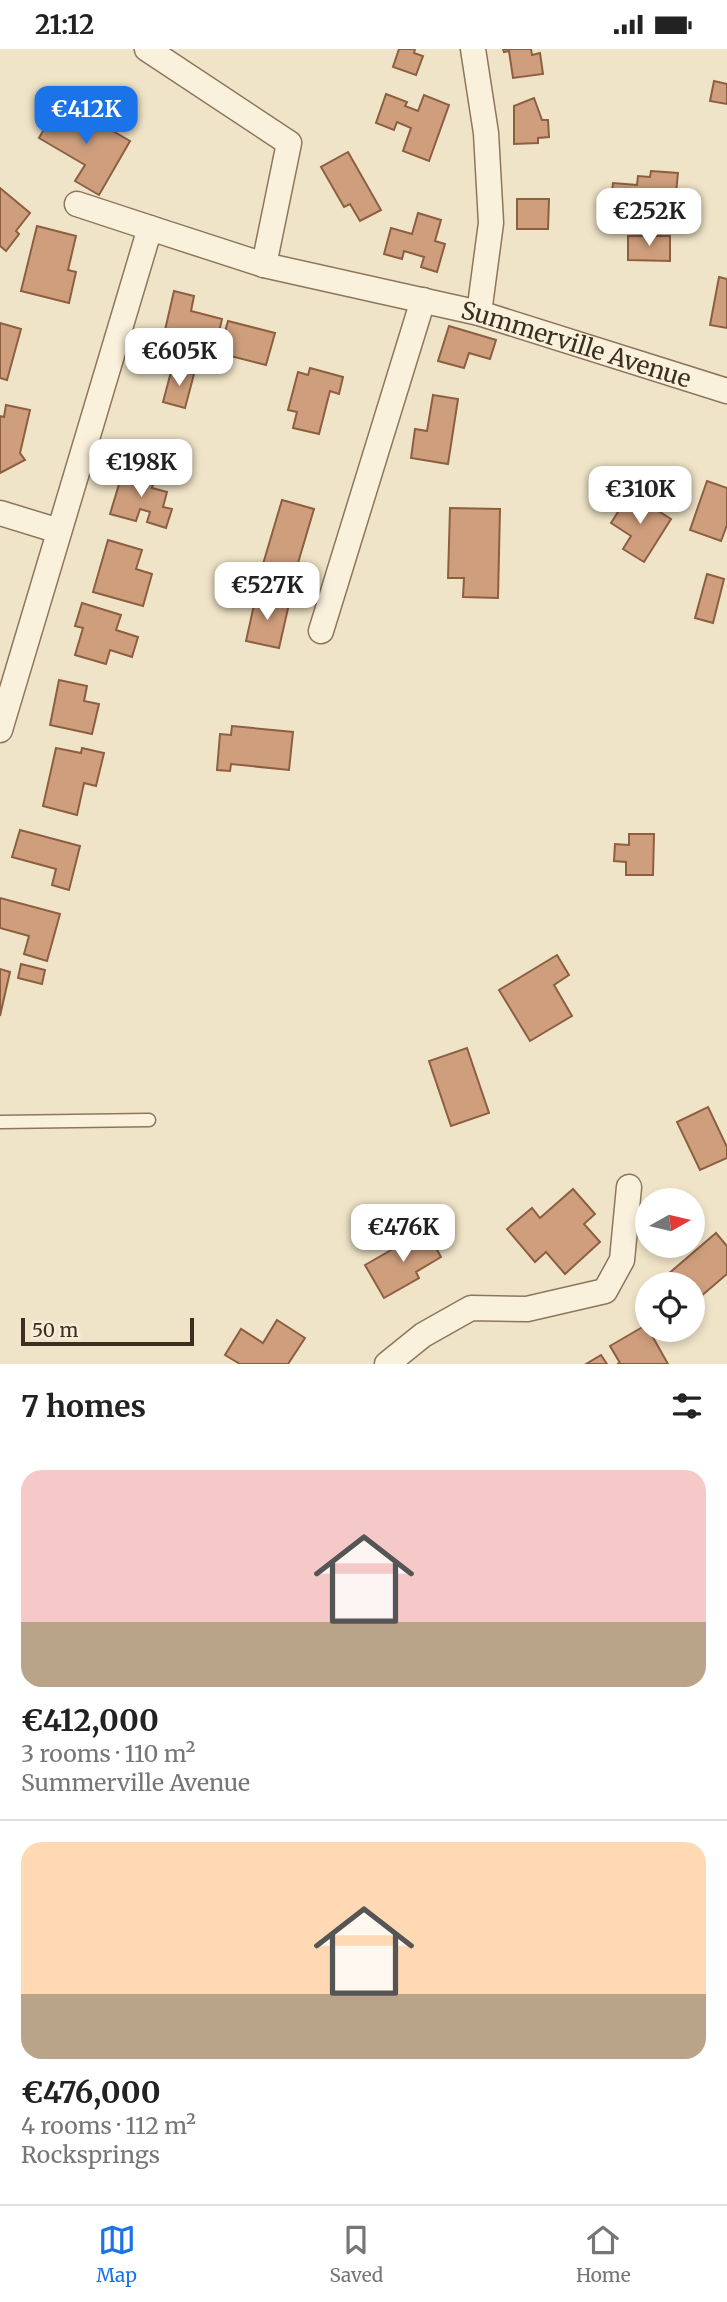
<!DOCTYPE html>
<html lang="en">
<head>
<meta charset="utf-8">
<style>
  body { margin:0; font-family:Merriweather,serif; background:#f6f6f6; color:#222; height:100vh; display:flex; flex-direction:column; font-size:26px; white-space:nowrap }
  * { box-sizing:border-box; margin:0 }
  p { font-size:23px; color:#767676 }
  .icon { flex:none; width:38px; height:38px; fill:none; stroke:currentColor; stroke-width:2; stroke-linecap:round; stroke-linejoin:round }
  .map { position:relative; height:1315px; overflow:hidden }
  .details { display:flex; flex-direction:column; background:#fff; flex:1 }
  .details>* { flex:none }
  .needle { width:46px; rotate:82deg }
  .controls { position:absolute; left:635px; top:1139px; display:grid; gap:14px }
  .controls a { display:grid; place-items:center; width:70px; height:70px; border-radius:50%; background:#fff; box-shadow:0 4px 10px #0003; font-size:35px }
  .scale { position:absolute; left:21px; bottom:18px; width:173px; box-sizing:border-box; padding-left:7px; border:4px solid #3d2e20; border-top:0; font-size:19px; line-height:24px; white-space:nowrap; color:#3d2e20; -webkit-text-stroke:5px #f7eed8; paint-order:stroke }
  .price { position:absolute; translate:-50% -60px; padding:0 16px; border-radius:14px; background:#fff; color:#222; font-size:23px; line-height:46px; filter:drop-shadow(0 2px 4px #0008) }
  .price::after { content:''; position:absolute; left:50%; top:42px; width:21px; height:16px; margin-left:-10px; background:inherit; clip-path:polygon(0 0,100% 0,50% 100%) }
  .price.selected { background:#1a73e8; color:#fff }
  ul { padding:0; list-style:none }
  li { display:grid; align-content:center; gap:14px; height:371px; padding:0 21px }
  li+li { border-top:2px solid #e0e0e0 }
  li span { display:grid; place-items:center; height:217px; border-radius:21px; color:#555 }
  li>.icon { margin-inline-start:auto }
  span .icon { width:126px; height:126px; fill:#fffc; stroke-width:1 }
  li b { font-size:30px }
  h2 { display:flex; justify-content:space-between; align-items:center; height:84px; padding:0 21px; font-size:30px }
  .status { display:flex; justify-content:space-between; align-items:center; height:49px; padding:0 35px; background:#fff; direction:ltr }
  .status svg { height:19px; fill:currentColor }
  .dock { display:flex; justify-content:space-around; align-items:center; height:98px; border-top:2px solid #e0e0e0; background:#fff; font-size:19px; color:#767676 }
  .dock a { display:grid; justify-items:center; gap:4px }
  .dock .selected { color:#1a73e8 }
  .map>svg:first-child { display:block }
  .building { fill:#cf9f7d; stroke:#8d5f41; stroke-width:2 }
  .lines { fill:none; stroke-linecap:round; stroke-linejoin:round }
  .service-casing { stroke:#8d765c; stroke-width:15 }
  .minor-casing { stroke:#8d765c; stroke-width:27 }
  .service { stroke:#faf1dc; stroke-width:12 }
  .minor { stroke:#faf1dc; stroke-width:24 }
  .labels { text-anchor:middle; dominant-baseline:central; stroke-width:6; stroke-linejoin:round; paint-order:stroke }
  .street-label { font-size:24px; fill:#3d2e20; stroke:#f7eed8 }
</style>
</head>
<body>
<div class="status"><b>21:12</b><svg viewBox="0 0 49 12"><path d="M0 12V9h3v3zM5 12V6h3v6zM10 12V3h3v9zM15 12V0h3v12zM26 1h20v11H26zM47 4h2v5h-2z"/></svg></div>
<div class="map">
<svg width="727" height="1315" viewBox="0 0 727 1315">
  <rect width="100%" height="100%" fill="#f0e4c8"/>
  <g class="building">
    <polygon points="399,0 415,0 414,4 423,7 416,26 393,18"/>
    <polygon points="503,0 531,0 532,6 540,4 543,25 513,29 509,2 504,3"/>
    <polygon points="714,32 727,35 727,55 710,52"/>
    <polygon points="386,45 407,53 405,57 418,62 424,46 449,56 429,112 403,102 411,79 397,73 394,81 376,74"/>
    <polygon points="534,49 542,71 548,71 549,88 538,89 538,94 514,95 514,57"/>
    <polygon points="58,56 73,65 75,60 130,92 99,146 75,132 85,116 39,89"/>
    <polygon points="348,103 381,161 360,172 350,155 344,158 321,118"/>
    <polygon points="651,122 678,124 674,163 628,161 627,173 609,171 613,134 637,136 638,127 650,128"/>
    <polygon points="0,139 30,164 16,182 19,185 6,202 0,197"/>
    <polygon points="517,150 549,150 548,180 517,180"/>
    <polygon points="418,164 441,171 435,192 445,195 437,223 421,218 424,208 404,202 402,210 384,205 391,179 412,185"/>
    <polygon points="37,177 76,187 68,221 76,223 69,254 21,242"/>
    <polygon points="628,187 670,187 670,212 628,211"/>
    <polygon points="719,228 727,230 727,279 710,276"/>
    <polygon points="174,242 194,247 191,262 222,270 212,313 194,309 199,289 165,281"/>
    <polygon points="228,272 275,284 266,316 219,304"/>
    <polygon points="0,274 21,280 7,331 0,329"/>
    <polygon points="449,277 496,291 490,310 469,304 464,319 438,312"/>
    <polygon points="172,319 194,325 185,359 163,353"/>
    <polygon points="310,319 343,328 339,345 330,342 319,385 293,379 297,363 288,361 298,323 308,326"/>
    <polygon points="433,346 458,350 448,415 411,409 415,380 427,382"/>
    <polygon points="6,356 30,361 20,404 25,411 0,424 0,367 4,368"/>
    <polygon points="136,418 157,424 152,439 167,443 163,458 172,460 166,479 147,473 150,463 140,460 136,472 110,465 120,432 131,435"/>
    <polygon points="707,432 727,439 727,476 721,492 690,481"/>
    <polygon points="630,444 671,470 644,513 623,500 631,487 611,474"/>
    <polygon points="282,451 314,460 295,524 263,515"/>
    <polygon points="450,459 500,460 498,549 463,548 464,529 448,529"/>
    <polygon points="108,491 142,501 136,520 152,525 143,557 93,543"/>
    <polygon points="707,525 724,530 713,574 695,569"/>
    <polygon points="256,547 289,555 279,599 246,592"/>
    <polygon points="82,554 121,566 116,581 138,588 132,608 110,601 106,615 75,606 83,579 75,577"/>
    <polygon points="59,631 87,637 84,652 99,655 92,685 50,676"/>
    <polygon points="232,677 293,683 289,721 231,715 230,722 217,721 220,685 231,686"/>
    <polygon points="56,699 81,704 82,699 104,704 96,737 84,734 77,766 43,757"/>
    <polygon points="20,781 80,797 69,841 52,836 56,820 12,808"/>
    <polygon points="629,785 654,785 653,826 626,826 626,813 614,812 615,795 629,796"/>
    <polygon points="0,849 60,865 47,912 24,905 29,887 0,879"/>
    <polygon points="557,906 569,926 554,936 572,967 530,992 499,941"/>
    <polygon points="21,915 45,921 42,935 18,929"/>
    <polygon points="0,920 10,923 0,967"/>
    <polygon points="467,999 489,1064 451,1077 429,1012"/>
    <polygon points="708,1058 727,1098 727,1109 700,1121 677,1073"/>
    <polygon points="573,1140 595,1165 584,1175 600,1193 565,1225 546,1203 535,1213 507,1180 532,1159 540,1169"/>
    <polygon points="426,1181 441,1208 416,1223 419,1229 384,1249 365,1216"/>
    <polygon points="716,1184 727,1197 727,1225 693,1254 693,1236 675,1236 667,1226"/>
    <polygon points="277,1271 305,1289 288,1315 240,1315 225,1306 241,1280 263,1294"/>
    <polygon points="646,1276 668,1315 617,1315 620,1314 610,1297"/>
    <polygon points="601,1306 607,1315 586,1315"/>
  </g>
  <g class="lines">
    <g class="service-casing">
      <polyline id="service" points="0,1073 149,1071"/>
    </g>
    <g class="minor-casing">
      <g id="minor">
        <polyline points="147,0 289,94 264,216"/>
        <polyline points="473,0 486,84 491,174 479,264"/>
        <polyline points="77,155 150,179"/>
        <polyline points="0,464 59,482"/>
        <polyline points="321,582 423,251"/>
        <path id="s1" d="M0,681L150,179L264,216L479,264L727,342"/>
        <polyline points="387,1315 423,1286 471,1259 527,1260 605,1242 622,1211 629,1138"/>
      </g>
    </g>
    <use href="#service" class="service"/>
    <use href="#minor" class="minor"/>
  </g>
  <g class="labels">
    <g class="street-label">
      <text stroke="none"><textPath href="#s1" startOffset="966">Summerville Avenue</textPath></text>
    </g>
  </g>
</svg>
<div class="controls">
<a><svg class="needle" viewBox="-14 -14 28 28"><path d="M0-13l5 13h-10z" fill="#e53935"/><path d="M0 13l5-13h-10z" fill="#767676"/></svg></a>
<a><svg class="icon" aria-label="locate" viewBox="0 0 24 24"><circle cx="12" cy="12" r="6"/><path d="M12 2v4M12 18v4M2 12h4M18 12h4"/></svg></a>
</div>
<div class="scale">50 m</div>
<b class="price selected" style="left:86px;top:97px">€412K</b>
<b class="price" style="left:649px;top:199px">€252K</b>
<b class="price" style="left:179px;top:339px">€605K</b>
<b class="price" style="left:141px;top:450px">€198K</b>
<b class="price" style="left:640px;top:477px">€310K</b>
<b class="price" style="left:267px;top:573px">€527K</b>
<b class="price" style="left:403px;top:1215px">€476K</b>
</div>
<section class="details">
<h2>7 homes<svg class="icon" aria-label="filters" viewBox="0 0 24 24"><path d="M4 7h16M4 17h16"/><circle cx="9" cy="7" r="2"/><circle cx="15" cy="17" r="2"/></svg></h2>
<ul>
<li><span style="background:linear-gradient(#f6c9c9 70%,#b9a48a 0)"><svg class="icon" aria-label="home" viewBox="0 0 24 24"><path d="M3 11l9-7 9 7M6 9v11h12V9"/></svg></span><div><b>€412,000</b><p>3 rooms · 110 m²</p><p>Summerville Avenue</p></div></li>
<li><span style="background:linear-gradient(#ffd9b3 70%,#b9a48a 0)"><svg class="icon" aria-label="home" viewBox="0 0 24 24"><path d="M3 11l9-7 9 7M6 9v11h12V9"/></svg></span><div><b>€476,000</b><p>4 rooms · 112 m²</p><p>Rocksprings</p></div></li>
</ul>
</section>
<nav class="dock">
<a class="selected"><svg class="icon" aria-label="map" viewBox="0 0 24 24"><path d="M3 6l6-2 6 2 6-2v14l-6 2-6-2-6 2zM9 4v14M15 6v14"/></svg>Map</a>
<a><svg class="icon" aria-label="saved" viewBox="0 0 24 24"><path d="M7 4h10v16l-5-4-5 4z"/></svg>Saved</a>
<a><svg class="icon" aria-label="home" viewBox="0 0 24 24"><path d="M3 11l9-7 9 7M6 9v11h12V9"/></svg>Home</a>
</nav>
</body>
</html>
